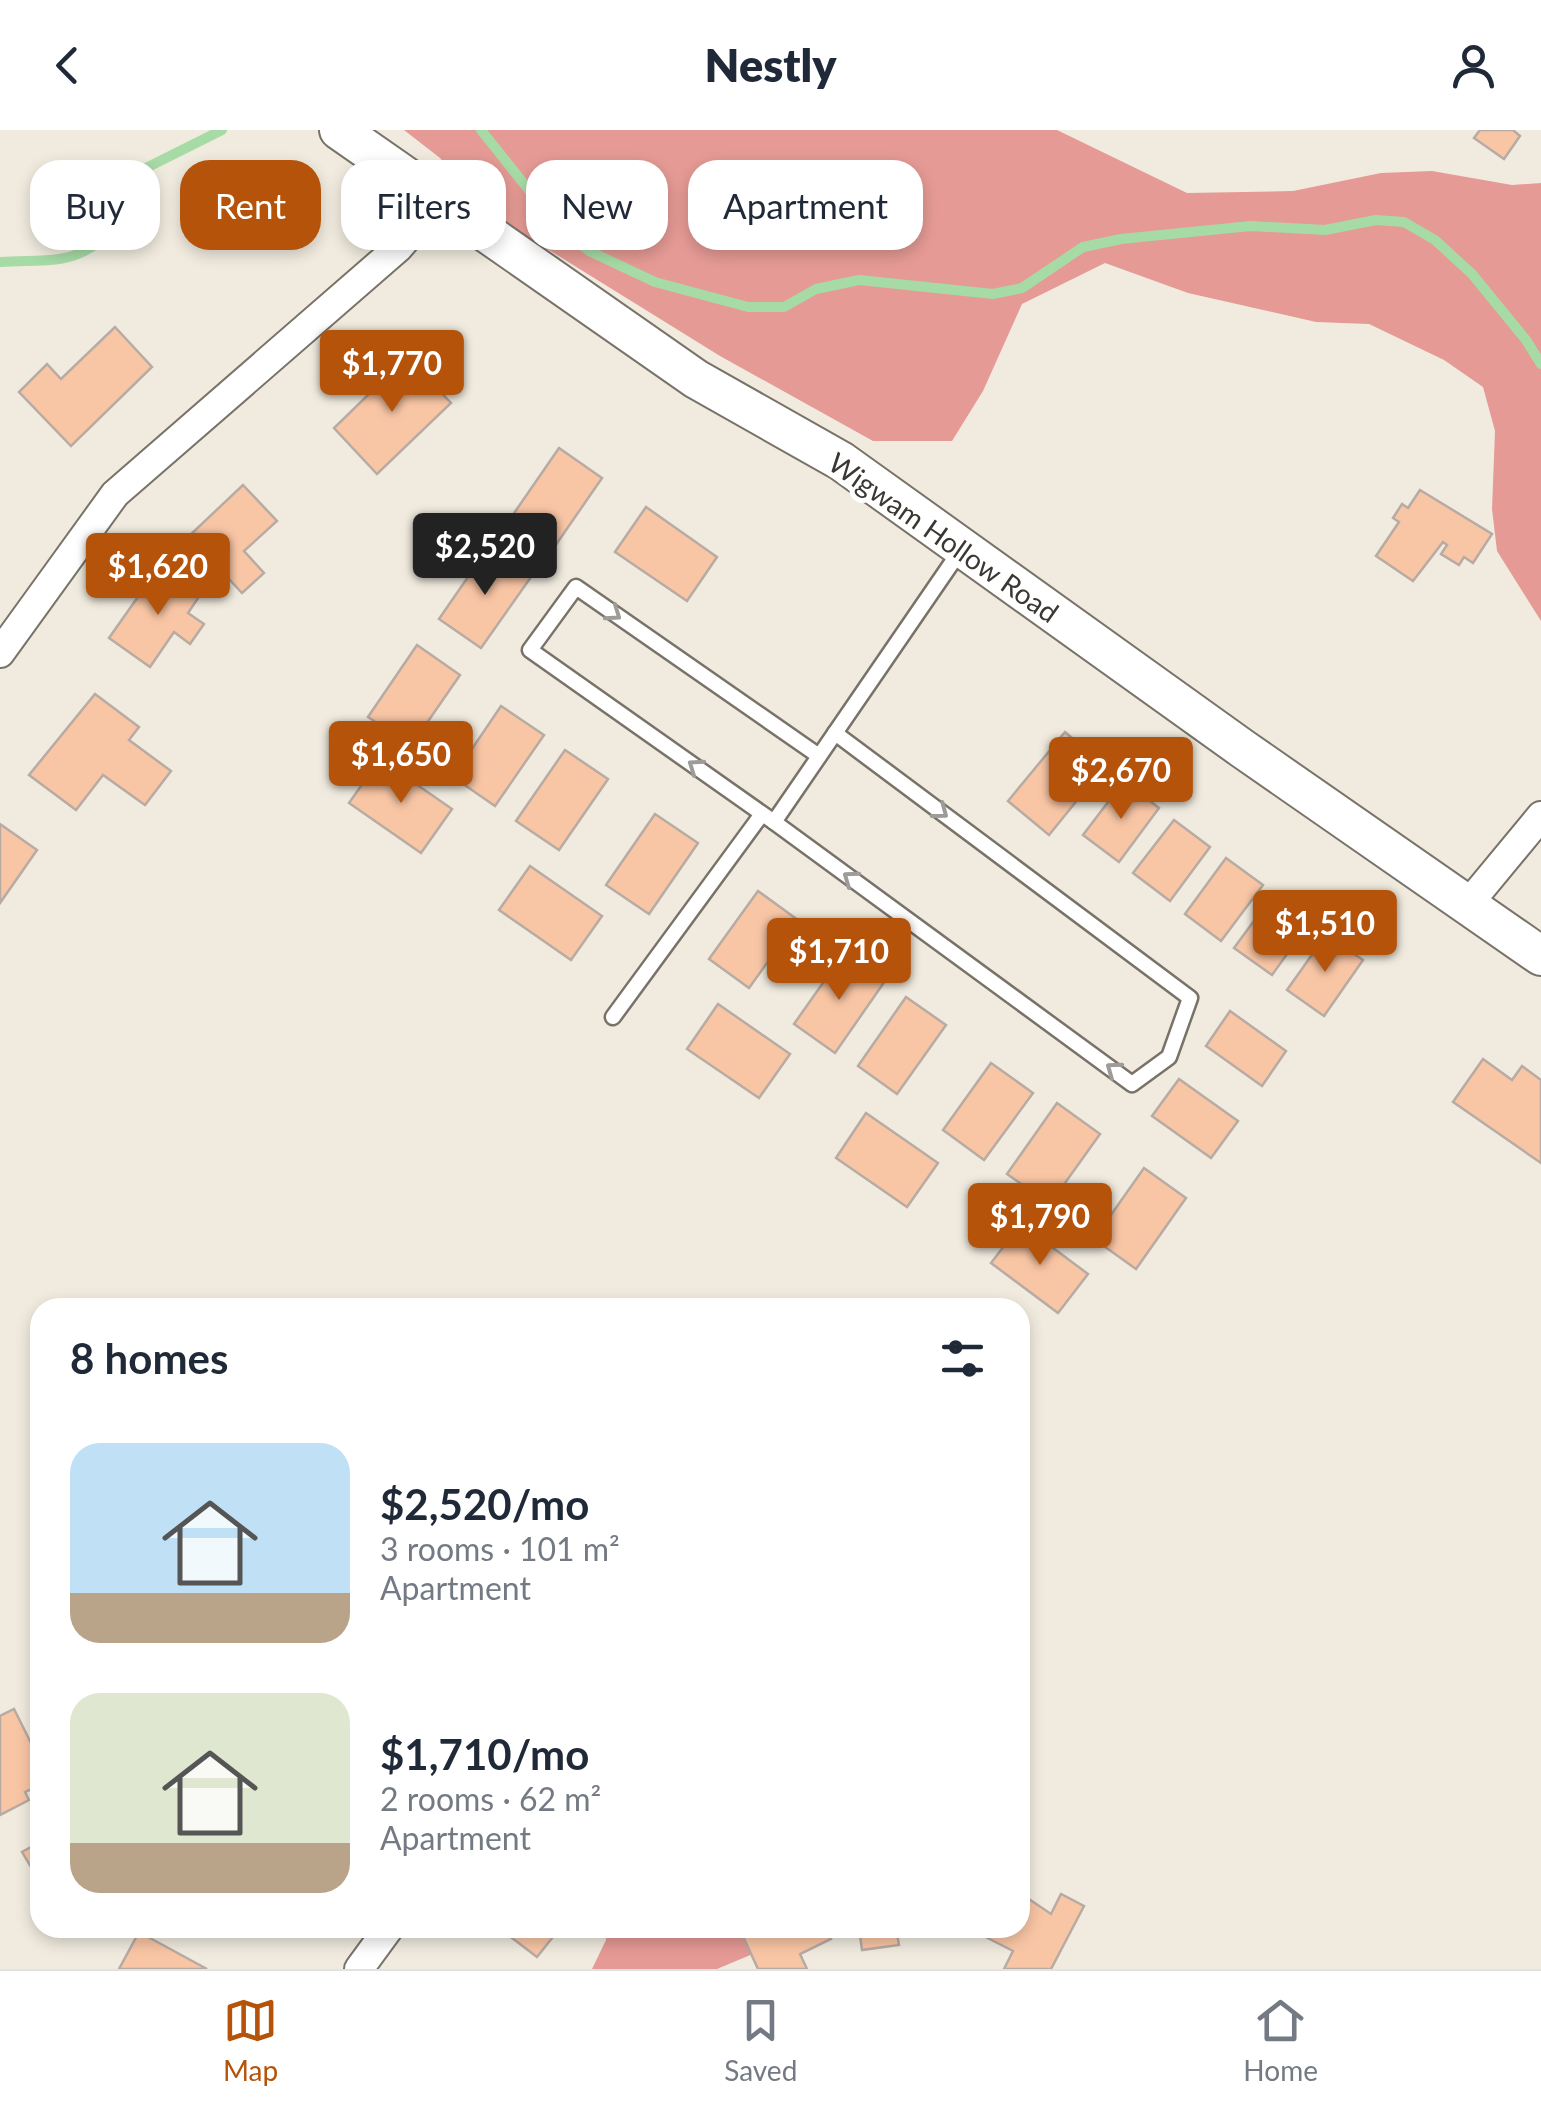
<!DOCTYPE html>
<html lang="en">
<head>
<meta charset="utf-8">
<style>
  body { margin:0; font-family:Lato,sans-serif; background:#f6f6f7; color:#1f2937; height:100vh; display:flex; flex-direction:column; font-size:38px; white-space:nowrap }
  * { box-sizing:border-box; margin:0 }
  p { font-size:32px; color:#747a83 }
  .icon { flex:none; width:55px; height:55px; fill:none; stroke:currentColor; stroke-width:2; stroke-linecap:round; stroke-linejoin:round }
  .map { position:relative; flex:1; overflow:hidden }
  .drawer { position:absolute; left:30px; top:1168px; width:1000px; height:640px; display:flex; flex-direction:column; background:#fff; border-radius:30px; box-shadow:0 5px 15px #0003 }
  .drawer>* { flex:none }
  .banner { position:absolute; left:30px; top:30px; width:1000px; height:90px; display:flex; gap:20px }
  .price { position:absolute; translate:-50% -85px; padding:0 22px; border-radius:10px; background:#b45309; color:#fff; font-size:32px; line-height:65px; filter:drop-shadow(0 2px 5px #0008) }
  .price::after { content:''; position:absolute; left:50%; top:60px; width:30px; height:22px; margin-left:-15px; background:inherit; clip-path:polygon(0 0,100% 0,50% 100%) }
  .price.active { background:#222; color:#fff }
  ul { padding:0; list-style:none }
  li { display:flex; align-items:center; gap:30px; height:250px; padding:0 40px }
  li span { display:grid; place-items:center; flex:none; width:280px; height:200px; border-radius:30px; color:#555 }
  li>.icon { margin-inline-start:auto }
  span .icon { width:120px; height:120px; fill:#fffc; stroke-width:1 }
  li b { font-size:42px }
  h2 { display:flex; justify-content:space-between; align-items:center; height:120px; padding:0 40px; font-size:42px }
  .chip { padding:0 35px; border-radius:30px; background:#fff; box-shadow:0 5px 15px #0003; font-size:35px; line-height:90px }
  .chip.active { background:#b45309; color:#fff }
  header { display:flex; justify-content:space-between; align-items:center; height:130px; padding:0 40px; background:#fff; font-size:45px; font-weight:800 }
  .tabs { display:flex; justify-content:space-around; align-items:center; height:140px; border-top:2px solid #e0e1e3; background:#fff; font-size:28px; color:#747a83 }
  .tabs a { display:grid; justify-items:center; gap:5px }
  .tabs .active { color:#b45309 }
  .map>svg:first-child { display:block }
  .forest { fill:#e59a95 }
  .lines { fill:none; stroke-linecap:round; stroke-linejoin:round }
  .stream { stroke:#a7dba6; stroke-width:10 }
  .building { fill:#f9c6a5; stroke:#b7aba3; stroke-width:2.5 }
  .lane-casing { stroke:#787268; stroke-width:19 }
  .street-casing { stroke:#787268; stroke-width:32 }
  .secondary-casing { stroke:#787268; stroke-width:42 }
  .lane { stroke:#fff; stroke-width:14 }
  .street { stroke:#fff; stroke-width:28 }
  .secondary { stroke:#fff; stroke-width:38 }
  .oneway { stroke:#9d9c99 }
  .labels { text-anchor:middle; dominant-baseline:central; stroke-width:10; stroke-linejoin:round; paint-order:stroke }
  .street-label { font-size:28px; fill:#3b3833; stroke:#fff }
</style>
</head>
<body>
<header><svg class="icon" aria-label="back" viewBox="0 0 24 24"><path d="M15 5l-7 7 7 7"/></svg>Nestly<svg class="icon" aria-label="person" viewBox="0 0 24 24"><circle cx="12" cy="8" r="4"/><path d="M4 21q1-7 8-7t8 7"/></svg></header>
<div class="map">
<svg width="1541" height="1839" viewBox="0 0 1541 1839">
  <rect width="100%" height="100%" fill="#f1ebdf"/>
  <g class="forest">
    <polygon points="404,0 1057,0 1187,63 1293,61 1381,43 1432,41 1512,55 1541,53 1541,491 1497,421 1492,379 1495,301 1483,257 1444,230 1369,194 1316,192 1188,163 1105,133 1022,174 983,261 952,311 873,311 720,226 486,81 440,28"/>
    <polygon points="605,1798 815,1798 717,1839 592,1839 606,1810"/>
  </g>
  <g class="lines">
    <g class="stream">
      <polyline points="481,0 556,94 589,121 655,152 748,177 784,177 816,159 859,150 993,164 1022,158 1083,117 1121,109 1251,96 1325,100 1376,90 1404,92 1435,110 1472,144 1526,210 1541,234"/>
      <path d="M0,132C35,129 66,136 96,114L140,41L222,0"/>
    </g>
  </g>
  <g class="building">
    <polygon points="1480,0 1513,0 1520,6 1504,29 1474,8"/>
    <polygon points="115,197 152,237 71,316 19,262 47,234 61,249"/>
    <polygon points="407,227 451,273 377,344 334,298"/>
    <polygon points="559,318 602,348 553,419 510,389"/>
    <polygon points="243,355 277,391 244,421 264,443 242,463 189,406"/>
    <polygon points="1420,360 1492,404 1473,433 1464,427 1459,435 1441,424 1447,415 1443,412 1413,451 1376,426 1399,392 1393,388 1402,374 1408,378"/>
    <polygon points="646,377 717,427 687,471 615,422"/>
    <polygon points="488,418 531,447 481,518 439,489"/>
    <polygon points="159,437 200,465 188,483 204,494 190,514 174,502 150,537 109,508"/>
    <polygon points="417,515 460,545 411,616 368,587"/>
    <polygon points="95,564 139,597 129,610 171,641 145,675 103,645 76,680 29,645"/>
    <polygon points="501,576 544,605 495,676 453,647"/>
    <polygon points="1065,602 1105,636 1049,705 1008,671"/>
    <polygon points="565,620 608,649 559,720 516,691"/>
    <polygon points="380,629 452,679 421,723 349,673"/>
    <polygon points="1124,651 1159,678 1119,732 1083,705"/>
    <polygon points="655,684 698,713 649,784 606,755"/>
    <polygon points="1174,690 1210,717 1170,771 1133,743"/>
    <polygon points="0,694 37,720 0,773"/>
    <polygon points="1226,728 1263,755 1221,811 1185,784"/>
    <polygon points="530,736 602,786 571,830 499,780"/>
    <polygon points="758,761 798,790 749,858 709,829"/>
    <polygon points="1273,765 1310,792 1272,845 1234,818"/>
    <polygon points="1326,805 1363,830 1324,886 1287,860"/>
    <polygon points="844,823 885,851 835,923 794,894"/>
    <polygon points="906,867 946,895 897,964 858,936"/>
    <polygon points="718,874 790,924 759,968 687,919"/>
    <polygon points="1230,881 1286,921 1262,956 1206,916"/>
    <polygon points="1483,929 1512,950 1522,936 1541,950 1541,1033 1453,972"/>
    <polygon points="991,933 1033,963 984,1030 943,1000"/>
    <polygon points="1179,949 1238,991 1211,1028 1152,986"/>
    <polygon points="1057,973 1100,1004 1050,1074 1007,1044"/>
    <polygon points="866,983 938,1033 907,1077 836,1028"/>
    <polygon points="1144,1038 1186,1068 1136,1139 1094,1109"/>
    <polygon points="1021,1094 1088,1144 1058,1183 991,1133"/>
    <polygon points="14,1579 40,1631 40,1655 25,1662 29,1670 0,1685 0,1586"/>
    <polygon points="40,1712 40,1752 22,1722"/>
    <polygon points="1020,1763 1051,1784 1061,1764 1084,1776 1051,1839 1004,1839 1013,1821 978,1803 981,1798 1020,1798"/>
    <polygon points="499,1798 560,1798 537,1827"/>
    <polygon points="754,1798 825,1798 831,1809 800,1824 807,1839 758,1839 742,1804"/>
    <polygon points="859,1798 896,1798 899,1815 862,1820"/>
    <polygon points="139,1802 207,1839 119,1839"/>
  </g>
  <g class="lines">
    <g class="lane-casing">
      <g id="lane">
        <polyline points="819,626 576,457 530,520 774,692 1132,954 1169,927 1190,868 835,603"/>
        <polyline points="774,692 960,421"/>
        <polyline points="613,887 762,684"/>
      </g>
    </g>
    <g class="street-casing">
      <g id="street">
        <polyline points="0,523 115,364 398,118 438,72"/>
        <polyline points="1469,773 1541,686"/>
        <polyline points="359,1839 389,1798"/>
      </g>
    </g>
    <g class="secondary-casing">
      <polyline id="secondary" points="339,0 696,249 841,331 1243,619 1541,826"/>
    </g>
    <use href="#lane" class="lane"/>
    <use href="#street" class="street"/>
    <use href="#secondary" class="secondary"/>
  </g>
  <defs><path id="oneway-chevron" d="M-2-3.5L2.5 0L-2 3.5" fill="none" stroke-width="1.6" stroke-linecap="round" stroke-linejoin="round" transform="scale(2.5)"/></defs>
  <g class="oneway">
    <use href="#oneway-chevron" transform="translate(614 484) rotate(35)"/>
    <use href="#oneway-chevron" transform="translate(695 636) rotate(-145)"/>
    <use href="#oneway-chevron" transform="translate(941 682) rotate(37)"/>
    <use href="#oneway-chevron" transform="translate(850 748) rotate(-144)"/>
    <use href="#oneway-chevron" transform="translate(1113 939) rotate(-144)"/>
  </g>
  <g class="labels">
    <g class="street-label">
      <text transform="translate(944 407) rotate(35)">Wigwam Hollow Road</text>
    </g>
  </g>
</svg>
<b class="price" style="left:392px;top:285px">$1,770</b>
<b class="price active" style="left:485px;top:468px">$2,520</b>
<b class="price" style="left:158px;top:488px">$1,620</b>
<b class="price" style="left:401px;top:676px">$1,650</b>
<b class="price" style="left:1121px;top:692px">$2,670</b>
<b class="price" style="left:1325px;top:845px">$1,510</b>
<b class="price" style="left:839px;top:873px">$1,710</b>
<b class="price" style="left:1040px;top:1138px">$1,790</b>
<div class="banner">
<a class="chip">Buy</a>
<a class="chip active">Rent</a>
<a class="chip">Filters</a>
<a class="chip">New</a>
<a class="chip">Apartment</a>
</div>
<section class="drawer">
<h2>8 homes<svg class="icon" aria-label="filters" viewBox="0 0 24 24"><path d="M4 7h16M4 17h16"/><circle cx="9" cy="7" r="2"/><circle cx="15" cy="17" r="2"/></svg></h2>
<ul>
<li><span style="background:linear-gradient(#bfe0f5 75%,#b9a48a 0)"><svg class="icon" aria-label="home" viewBox="0 0 24 24"><path d="M3 11l9-7 9 7M6 9v11h12V9"/></svg></span><div><b>$2,520/mo</b><p>3 rooms · 101 m²</p><p>Apartment</p></div></li>
<li><span style="background:linear-gradient(#dfe7d0 75%,#b9a48a 0)"><svg class="icon" aria-label="home" viewBox="0 0 24 24"><path d="M3 11l9-7 9 7M6 9v11h12V9"/></svg></span><div><b>$1,710/mo</b><p>2 rooms · 62 m²</p><p>Apartment</p></div></li>
</ul>
</section>
</div>
<nav class="tabs">
<a class="active"><svg class="icon" aria-label="map" viewBox="0 0 24 24"><path d="M3 6l6-2 6 2 6-2v14l-6 2-6-2-6 2zM9 4v14M15 6v14"/></svg>Map</a>
<a><svg class="icon" aria-label="saved" viewBox="0 0 24 24"><path d="M7 4h10v16l-5-4-5 4z"/></svg>Saved</a>
<a><svg class="icon" aria-label="home" viewBox="0 0 24 24"><path d="M3 11l9-7 9 7M6 9v11h12V9"/></svg>Home</a>
</nav>
</body>
</html>
